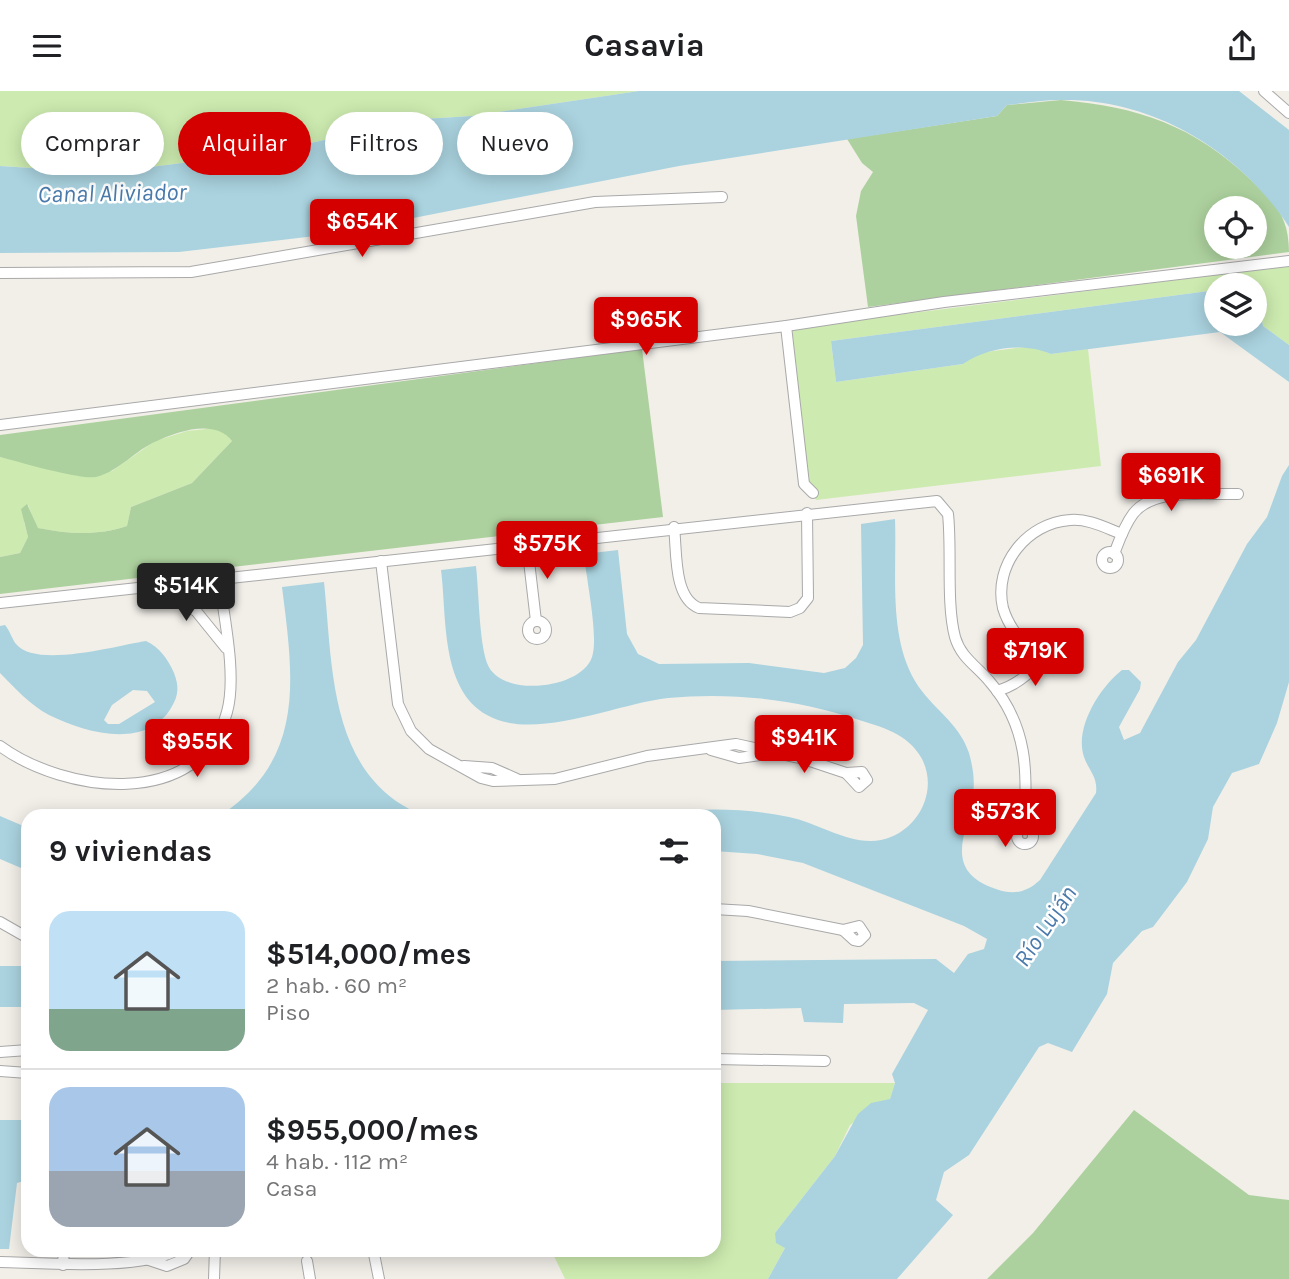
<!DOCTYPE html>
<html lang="es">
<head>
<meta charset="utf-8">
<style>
  body { margin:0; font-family:Karla,sans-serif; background:#f2f2f2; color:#202124; height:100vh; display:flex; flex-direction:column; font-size:26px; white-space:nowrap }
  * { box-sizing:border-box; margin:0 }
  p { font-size:23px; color:#757577 }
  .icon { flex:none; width:38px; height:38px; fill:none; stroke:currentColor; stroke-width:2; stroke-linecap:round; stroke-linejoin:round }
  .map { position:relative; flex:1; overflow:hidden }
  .side { position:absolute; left:21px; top:718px; width:700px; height:448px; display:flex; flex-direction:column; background:#fff; border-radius:21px; box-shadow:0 4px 18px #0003 }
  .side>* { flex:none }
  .top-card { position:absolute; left:21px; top:21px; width:700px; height:63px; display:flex; gap:14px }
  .tools { position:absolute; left:1204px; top:105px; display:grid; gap:14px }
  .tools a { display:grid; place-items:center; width:63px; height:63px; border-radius:50%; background:#fff; box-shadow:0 4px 18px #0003; font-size:35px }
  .price { position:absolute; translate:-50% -60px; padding:0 16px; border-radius:7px; background:#d40000; color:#fff; font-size:23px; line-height:46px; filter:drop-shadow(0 2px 4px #0008) }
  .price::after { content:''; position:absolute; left:50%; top:42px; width:21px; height:16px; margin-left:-10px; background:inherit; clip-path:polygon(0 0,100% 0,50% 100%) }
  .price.active { background:#222; color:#fff }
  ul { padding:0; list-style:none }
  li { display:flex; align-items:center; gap:21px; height:175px; padding:0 28px }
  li+li { border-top:2px solid #e0e0e0 }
  li span { display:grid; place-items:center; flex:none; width:196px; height:140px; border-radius:21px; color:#555 }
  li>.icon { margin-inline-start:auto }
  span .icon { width:84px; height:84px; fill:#fffc; stroke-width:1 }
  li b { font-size:30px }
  h2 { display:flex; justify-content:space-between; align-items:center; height:84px; padding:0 28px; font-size:30px }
  .tag { padding:0 24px; border-radius:32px; background:#fff; box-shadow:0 4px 18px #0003; font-size:24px; line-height:63px }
  .tag.active { background:#d40000; color:#fff }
  header { display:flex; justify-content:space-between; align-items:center; height:91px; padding:0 28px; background:#fff; font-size:32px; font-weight:700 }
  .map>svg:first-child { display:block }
</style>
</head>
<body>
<header><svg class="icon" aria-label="menu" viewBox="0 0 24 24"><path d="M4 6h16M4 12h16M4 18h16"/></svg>Casavia<svg class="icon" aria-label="share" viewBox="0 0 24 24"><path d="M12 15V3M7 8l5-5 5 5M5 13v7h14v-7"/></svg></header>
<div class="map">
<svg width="1289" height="1188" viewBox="0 0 1289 1188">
  <rect width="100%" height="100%" fill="#f2efe9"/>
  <g fill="#cdebb0">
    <polygon points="0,0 639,0 472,25 423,28 268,61 143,77 78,80 0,75"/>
    <polygon points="1289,175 1289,254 1263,235 1255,194 1216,194 1216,199 831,250 836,291 963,273 977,262 1032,255 1051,263 1088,258 1101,375 816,409 809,390 792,237"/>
    <path d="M215 337 226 342 232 350 192 392 131 416 127 435C97 445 69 443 37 437L28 414 24 431 28 446 20 462 0 466V366L65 381 112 380 155 350 187 340Z"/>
    <polygon points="714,992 895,992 890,1008 850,1034 835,1065 775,1142 785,1157 768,1188 565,1188 551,1159 714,1158"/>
  </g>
  <g fill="#add19e" fill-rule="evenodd">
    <path d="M1061 9C1139 16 1193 34 1251 89 1276 112 1289 127 1289 161L868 216 856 125 861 100 873 81 862 72 847 48 997 25 1007 14ZM1216 117H1255V156H1216Z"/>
    <path d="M642 258 663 426 0 503V466L20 462 28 446 21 418 27 413 38 437C69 443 97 445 127 435L131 416 192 392 232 350C215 328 179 340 157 350 135 359 120 380 96 386 80 389 19 371 0 366V344Z"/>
    <polygon points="1134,1019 1249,1104 1289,1109 1289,1188 987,1188 1033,1142"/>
  </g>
  <g fill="#aad3df" fill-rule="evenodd">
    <path d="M639 0H1239L1289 39V136C1240 60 1152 7 1061 9 1043 9 1025 12 1007 14L997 25 679 75 332 143 179 161 0 162V75L78 80 143 77 268 61 423 28 472 25Z"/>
    <path d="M1216 199V233H1255V200L1257 202 1263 235 1289 254V291L1220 241 1051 263C1024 251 987 256 963 273L836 291 831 250Z"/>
    <path d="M1289 374V591L1277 632 1259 673 1232 682 1213 716 1208 748 1187 791 1153 836 1142 840 1113 872 1107 903 1072 961 1048 952 1039 956 969 1064 944 1081 936 1109 953 1124 897 1188H768L785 1157 776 1152 775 1142 835 1065 858 1023 871 1012 890 1008 895 992 892 983 928 919 914 912 844 913 843 932 804 931 801 917 714 919V870L936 868 954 882 968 863 984 858 987 848 964 835 803 772 757 763 714 760V724H652C697 716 745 717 789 726 819 732 850 755 881 749 917 742 939 701 922 668 908 642 881 636 856 628 797 608 730 601 668 607 615 613 534 651 487 624 440 598 447 525 441 479L476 475C479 502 479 549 487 572 500 608 582 598 592 566 599 546 586 487 584 463L618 459 627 543 638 563 659 573 749 572 824 582 845 577 856 567 863 554 861 433 895 428C897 481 888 544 915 590 931 617 959 631 969 662 973 676 975 690 973 704 969 740 940 779 996 798 1013 804 1026 802 1040 789L1096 702C1098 686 1089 680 1084 666 1074 637 1100 596 1122 579H1129L1141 591 1140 598 1119 636 1124 649 1140 642 1178 571 1196 549 1247 453 1267 426 1282 385Z"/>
    <path d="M324 491C333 576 328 685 422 724H221C307 667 293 584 282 496Z"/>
    <path d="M5 534C10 540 12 548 16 553 36 578 119 554 146 550 159 556 168 568 174 582 179 595 179 604 171 617 146 659 85 642 49 624 30 614 15 597 0 582V535ZM133 599 147 600 155 611 119 633H108L104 629 112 614Z"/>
    <polygon points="0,725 28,737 28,780 0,768"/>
    <rect x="0" y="875" width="28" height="41"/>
    <polygon points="0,1029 28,1029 28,1089 17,1092 9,1158 0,1158"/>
  </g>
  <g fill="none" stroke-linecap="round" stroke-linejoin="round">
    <g stroke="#a9a9a9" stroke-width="12">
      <g id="minor">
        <polyline points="1264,0 1289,22"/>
        <polyline points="0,182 191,181 595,111 722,106"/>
        <polyline points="786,235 804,393 813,402"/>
        <polyline points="0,334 786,235 944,211 1289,170"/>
        <path d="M674 436C677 460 673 507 699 517L790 521 800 517 808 507 807 422"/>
        <polyline points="527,453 536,530"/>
        <circle cx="1110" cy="469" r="8"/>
        <path d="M1114 463C1119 450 1124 435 1133 423 1153 396 1208 404 1238 403"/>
        <polyline points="381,470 398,613 411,640 429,658 481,687 493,690 555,688 647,665 736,653 804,668 846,682"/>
        <polyline points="154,497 196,520 226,557"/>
        <path d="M0 512 937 410 948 423C952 460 946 512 955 546 961 567 977 575 990 591 1028 635 1028 682 1024 737"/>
        <circle cx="537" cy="539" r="9"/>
        <circle cx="1049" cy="554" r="8"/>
        <path d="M1039 571C1025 554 1009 538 1003 517 993 474 1027 432 1070 429 1087 427 1106 437 1122 443"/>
        <path d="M997 600C1017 594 1036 580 1043 560"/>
        <path d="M0 655C64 702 200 720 227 621 237 585 224 526 219 488"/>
        <polyline points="711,659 739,667 767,663"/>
        <polyline points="464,675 492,677 517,688"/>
        <polygon points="862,681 867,689 859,696 846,682"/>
        <circle cx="1025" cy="745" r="8"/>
        <polyline points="714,818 748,820 843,839"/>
        <polyline points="0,831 28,847"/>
        <polygon points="859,835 865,844 859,850 854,849 843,839"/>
        <polyline points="0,961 28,959"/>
        <polyline points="714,968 825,970"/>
        <polyline points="0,980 28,982"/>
        <polyline points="373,1158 379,1188"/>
        <polyline points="146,1168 167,1175 184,1168 191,1158"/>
        <polyline points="307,1170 310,1188"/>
        <path d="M0 1171C45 1172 142 1180 180 1158"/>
        <polyline points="63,1174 64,1158"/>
        <polyline points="214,1188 215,1158"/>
      </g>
    </g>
    <use href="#minor" stroke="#fff" stroke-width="10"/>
  </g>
  <g text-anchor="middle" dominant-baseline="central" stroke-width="5" stroke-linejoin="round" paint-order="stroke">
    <g font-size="24" font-style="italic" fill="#4a7aab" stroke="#fff">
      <text transform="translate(112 102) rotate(-1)">Canal Aliviador</text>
      <text transform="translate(1045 835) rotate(-56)">Río Luján</text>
    </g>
  </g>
</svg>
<div class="tools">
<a><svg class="icon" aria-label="locate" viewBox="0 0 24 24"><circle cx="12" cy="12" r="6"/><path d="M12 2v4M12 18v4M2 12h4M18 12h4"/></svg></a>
<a><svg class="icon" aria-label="layers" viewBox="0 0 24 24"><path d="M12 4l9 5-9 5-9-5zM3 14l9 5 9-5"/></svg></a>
</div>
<b class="price" style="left:362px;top:168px">$654K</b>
<b class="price" style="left:646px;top:266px">$965K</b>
<b class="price" style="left:1171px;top:422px">$691K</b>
<b class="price" style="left:547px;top:490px">$575K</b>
<b class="price active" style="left:186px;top:532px">$514K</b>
<b class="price" style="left:1035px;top:597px">$719K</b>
<b class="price" style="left:804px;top:684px">$941K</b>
<b class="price" style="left:197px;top:688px">$955K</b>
<b class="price" style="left:1005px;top:758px">$573K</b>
<div class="top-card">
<a class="tag">Comprar</a>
<a class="tag active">Alquilar</a>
<a class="tag">Filtros</a>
<a class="tag">Nuevo</a>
</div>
<section class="side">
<h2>9 viviendas<svg class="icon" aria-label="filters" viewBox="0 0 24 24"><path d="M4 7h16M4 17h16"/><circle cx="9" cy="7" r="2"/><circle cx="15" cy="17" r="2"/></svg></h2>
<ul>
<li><span style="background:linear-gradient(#bfe0f5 70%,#7fa58c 0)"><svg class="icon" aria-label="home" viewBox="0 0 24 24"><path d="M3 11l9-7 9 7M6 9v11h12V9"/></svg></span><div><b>$514,000/mes</b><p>2 hab. · 60 m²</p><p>Piso</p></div></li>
<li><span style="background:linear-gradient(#a9c7e8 60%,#9aa5b1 0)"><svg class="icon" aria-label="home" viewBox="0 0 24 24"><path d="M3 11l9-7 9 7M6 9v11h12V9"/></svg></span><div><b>$955,000/mes</b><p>4 hab. · 112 m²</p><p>Casa</p></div></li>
</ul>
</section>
</div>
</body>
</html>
